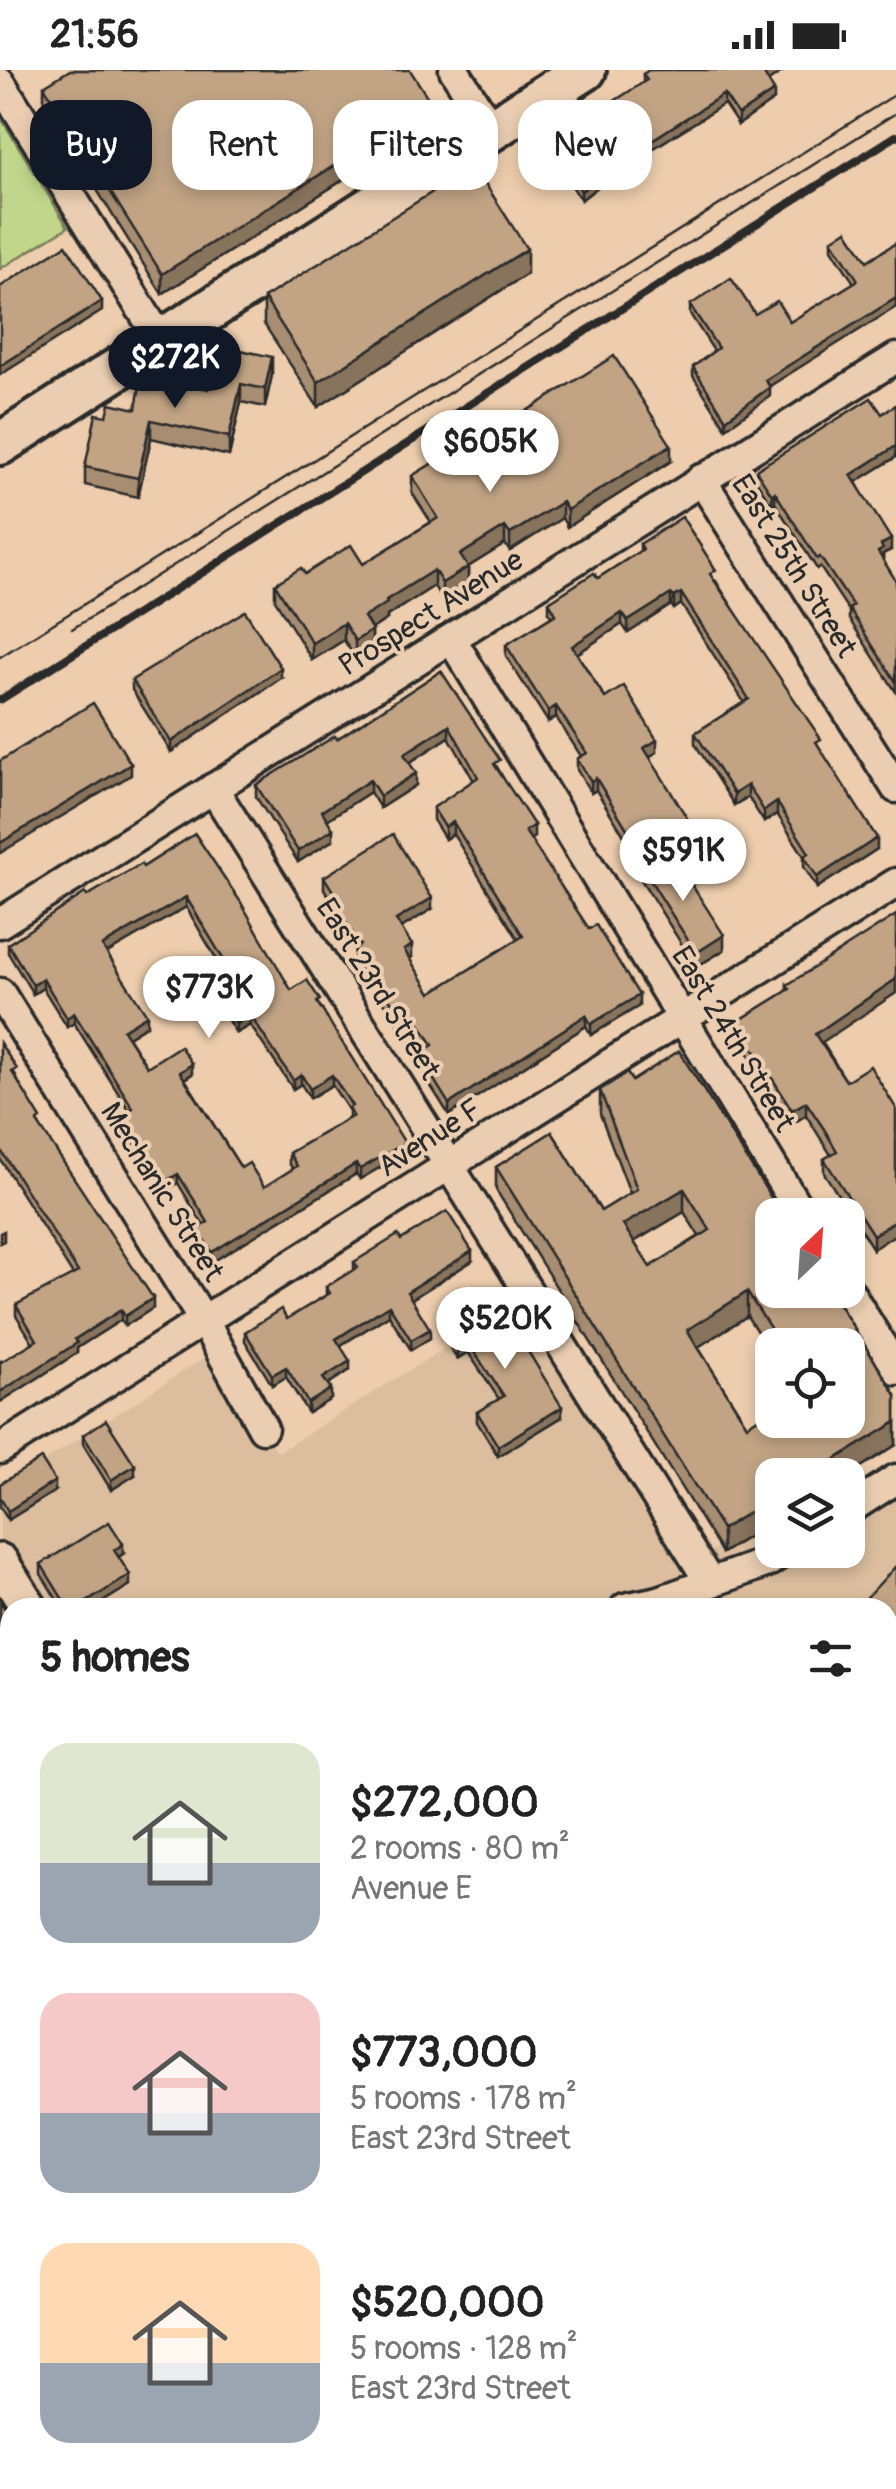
<!DOCTYPE html>
<html lang="en">
<head>
<meta charset="utf-8">
<style>
  body { margin:0; font-family:Pangolin,sans-serif; background:#f6f6f6; color:#222; height:100vh; display:flex; flex-direction:column; font-size:38px; white-space:nowrap }
  * { box-sizing:border-box; margin:0 }
  p { font-size:32px; color:#767676 }
  .icon { flex:none; width:55px; height:55px; fill:none; stroke:currentColor; stroke-width:2; stroke-linecap:round; stroke-linejoin:round }
  .map { position:relative; flex:1; overflow:hidden }
  .sheet { position:absolute; left:0px; top:1528px; width:898px; height:892px; display:flex; flex-direction:column; background:#fff; border-radius:30px 30px 0 0; box-shadow:0 5px 15px #0003 }
  .sheet>* { flex:none }
  .banner { position:absolute; left:30px; top:30px; width:838px; height:90px; display:flex; gap:20px }
  .needle { width:65px; rotate:25deg }
  .buttons { position:absolute; left:755px; top:1128px; display:grid; gap:20px }
  .buttons a { display:grid; place-items:center; width:110px; height:110px; border-radius:20px; background:#fff; box-shadow:0 5px 15px #0003; font-size:50px }
  .price { position:absolute; translate:-50% -85px; padding:0 22px; border-radius:35px; background:#fff; color:#222; font-size:32px; line-height:65px; filter:drop-shadow(0 2px 5px #0008) }
  .price::after { content:''; position:absolute; left:50%; top:60px; width:30px; height:22px; margin-left:-15px; background:inherit; clip-path:polygon(0 0,100% 0,50% 100%) }
  .price.on { background:#111827; color:#fff }
  ul { padding:0; list-style:none }
  li { display:flex; align-items:center; gap:30px; height:250px; padding:0 40px }
  li span { display:grid; place-items:center; flex:none; width:280px; height:200px; border-radius:30px; color:#555 }
  li>.icon { margin-inline-start:auto }
  span .icon { width:120px; height:120px; fill:#fffc; stroke-width:1 }
  li b { font-size:42px }
  h2 { display:flex; justify-content:space-between; align-items:center; height:120px; padding:0 40px; font-size:42px }
  .pill { padding:0 35px; border-radius:30px; background:#fff; box-shadow:0 5px 15px #0003; font-size:35px; line-height:90px }
  .pill.on { background:#111827; color:#fff }
  .status { display:flex; justify-content:space-between; align-items:center; height:70px; padding:0 50px; background:#fff; direction:ltr }
  .status svg { height:28px; fill:currentColor }
  .map>svg:first-child { display:block }
</style>
</head>
<body>
<div class="status"><b>21:56</b><svg viewBox="0 0 49 12"><path d="M0 12V9h3v3zM5 12V6h3v6zM10 12V3h3v9zM15 12V0h3v12zM26 1h20v11H26zM47 4h2v5h-2z"/></svg></div>
<div class="map">
<svg width="896" height="2419" viewBox="0 0 896 2419">
  <rect width="100%" height="100%" fill="#edcdad"/>
  <filter id="ink" filterUnits="userSpaceOnUse"><feTurbulence type="fractalNoise" baseFrequency=".01" numOctaves="2"/><feDisplacementMap in="SourceGraphic" scale="20" xChannelSelector="R" yChannelSelector="G"/><feConvolveMatrix kernelMatrix="1 2 1 2 8 2 1 2 1" color-interpolation-filters="sRGB"/></filter>
  <g filter="url(#ink)">
    <g fill="#dcbe9f">
      <polygon points="519,1232 685,1492 772,1453 772,1480 848,1480 848,1420 896,1399 896,2004 888,2003 888,1538 10,1538 10,1877 0,1876 0,1420 205,1287 278,1382"/>
      <polygon points="0,2030 10,2030 10,2410 888,2410 888,2157 896,2158 896,2419 0,2419"/>
    </g>
    <polygon fill="#c1d68b" stroke="#76805b" stroke-width="2.5" points="1,48 68,157 0,199 0,49"/>
    <g fill="none" stroke-linecap="round" stroke-linejoin="round">
      <g stroke="#2b2b2b" stroke-width="35">
        <g id="minor">
          <polyline points="454,0 492,60"/>
          <polyline points="0,12 162,272"/>
          <polyline points="701,409 896,718"/>
          <polyline points="452,570 802,1145"/>
          <polyline points="213,718 709,1511"/>
          <polyline points="0,853 896,288"/>
          <polyline points="0,923 205,1253 263,1358"/>
          <polyline points="848,1220 896,1300"/>
          <polyline points="0,1379 896,813"/>
          <polyline points="848,1440 896,1409"/>
          <polyline points="625,1538 659,1531 768,1492 786,1480"/>
        </g>
      </g>
      <g stroke="#2b2b2b" stroke-width="42">
        <g id="tertiary">
          <polyline points="0,1492 29,1538"/>
          <polyline points="711,2410 725,2419"/>
        </g>
      </g>
      <g stroke="#2b2b2b" stroke-width="48">
        <polyline id="secondary" points="0,374 585,0"/>
      </g>
      <g stroke="#2b2b2b" stroke-width="55">
        <g id="trunk">
          <polyline points="0,1928 10,1928"/>
          <polyline points="0,1987 10,1988"/>
          <polyline points="888,2052 896,2053"/>
          <polyline points="888,2127 896,2129"/>
        </g>
      </g>
      <use href="#minor" stroke="#ebceb2" stroke-width="28"/>
      <use href="#tertiary" stroke="#ebceb2" stroke-width="35"/>
      <use href="#secondary" stroke="#ebceb2" stroke-width="40"/>
      <use href="#trunk" stroke="#ebceb2" stroke-width="48"/>
      <g stroke="#2b2b2b" stroke-width="2.5">
        <polyline points="72,559 896,43"/>
        <polyline points="0,587 896,24"/>
      </g>
      <polyline stroke="#2b2b2b" stroke-width="8" points="0,630 896,66"/>
    </g>
    <g fill="#a78d72" stroke="#2b2b2b" stroke-width="2.5" fill-rule="evenodd">
      <polygon points="643,4 768,11 774,30 738,55 724,34 622,98 581,130 546,76 546,67 574,57 643,13"/>
      <polygon points="44,16 432,54 162,224 44,35"/>
      <polygon points="832,170 867,191 896,173 769,316 770,326 726,358 693,306 693,297 714,281 690,244 690,235 790,252 854,213 832,179"/>
      <polygon points="527,204 318,337 264,254 264,228"/>
      <polygon points="272,305 265,337 241,332 229,386 151,368 138,427 85,415 85,397 107,346 136,339 168,321 208,319"/>
      <polygon points="896,335 896,387 856,412 891,480 883,484 883,490 896,511 896,622 849,549 849,541 820,497 817,499 775,433 772,435 756,411 756,400 882,344"/>
      <polygon points="484,368 671,391 567,457 562,448 510,481 505,474 468,497 468,514 442,530 434,516 387,546 387,549 372,559 372,576 355,588 344,570 312,590 275,530 275,514 305,504 363,494 431,452 412,423 412,406 455,380 455,372"/>
      <polygon points="640,474 716,511 821,680 877,779 817,818 804,797 804,786 777,744 764,752 748,727 734,735 695,674 695,663 744,632 681,534 674,539 671,535 628,563 622,554 577,584 605,628 657,682 649,686 692,767 662,785 724,880 696,897 640,808 641,793 596,720 591,723 577,700 577,689 581,686 556,647 548,652 506,586 506,575 551,547 549,543 549,532 598,508 640,481"/>
      <polygon points="441,601 500,702 534,767 530,769 639,936 591,965 586,956 449,1045 418,996 418,984 428,978 409,949 399,955 371,912 369,914 354,890 355,878 333,844 333,832 324,819 324,807 432,839 401,858 412,887 409,889 431,923 518,869 453,764 445,769 433,750 433,738 474,711 449,667 409,693 416,715 380,738 370,722 327,750 333,770 298,792 256,727 256,715 337,669"/>
      <polygon points="281,608 171,682 132,620 132,610"/>
      <path d="M195 764 291 920 320 936 405 1083 360 1109 356 1104 212 1192 197 1168V1159L203 1155 178 1113 164 1122 123 1054V1044L129 1040 74 953 67 957 43 918 33 924 8 883V874L87 826 143 797ZM186 837 223 900 208 909V919L236 963 250 955 293 1019 301 1014 310 1028 332 1015 349 1041V1048L289 1083V1093L293 1099 264 1117 241 1098 185 1009 192 1004 147 997 128 967 147 955 107 883Z"/>
      <polygon points="787,915 846,1011 896,1038 873,1179 824,1103 824,1089 831,1085 806,1045 792,1054 737,965 737,952 787,921"/>
      <polygon points="0,973 41,1059 153,1238 125,1256 121,1250 77,1278 77,1283 0,1332 0,1290 1,1292 33,1273 16,1245 16,1235 73,1205 0,1089"/>
      <path d="M679 981 782 1145H772V1220H830L896 1325V1375L848 1405H772V1452L722 1483 496 1120V1097L552 1062 601 1141 630 1123 600 1044V1020L627 1003 632 1011ZM684 1142 699 1166 650 1197 634 1172ZM747 1246 772 1285V1275H848V1350H772V1339L747 1355 698 1277Z"/>
      <polygon points="401,1170 472,1191 411,1229 430,1268 411,1280 389,1245 340,1276 350,1300 328,1314 331,1329 308,1343 286,1307 272,1315 245,1271 245,1262 287,1249 326,1225 326,1217 354,1200 354,1192"/>
      <polygon points="495,1227 562,1347 498,1386 477,1352 477,1342 499,1329 468,1282 457,1289 444,1268 444,1259"/>
      <polygon points="83,1365 135,1405 111,1420 83,1374"/>
      <polygon points="0,1414 55,1421 8,1450 0,1437"/>
      <polygon points="123,1484 119,1487 130,1515 93,1538 62,1538 41,1504 41,1494"/>
    </g>
    <g fill="#88735d" stroke="#2b2b2b" stroke-width="2.5">
      <polygon points="770,0 785,0 764,14 764,4"/>
      <polygon points="774,21 774,30 738,55 738,45"/>
      <polygon points="724,24 724,34 622,98 581,130 581,121 622,89"/>
      <polygon points="432,34 432,54 162,224 162,204"/>
      <polygon points="527,179 527,204 318,337 318,312"/>
      <polygon points="896,228 896,237 765,319 765,310"/>
      <polygon points="102,231 102,241 0,305 0,296"/>
      <polygon points="272,287 272,305 265,337 265,319"/>
      <polygon points="241,314 241,332 229,386 229,367"/>
      <polygon points="770,317 770,326 726,358 726,349"/>
      <polygon points="151,350 151,368 138,427 138,408"/>
      <polygon points="671,375 671,391 567,457 567,440"/>
      <polygon points="896,376 896,387 851,415 851,405"/>
      <polygon points="775,422 775,433 772,435 772,425"/>
      <polygon points="562,432 562,448 510,481 510,464"/>
      <polygon points="505,457 505,474 460,502 460,485"/>
      <polygon points="891,469 891,480 883,484 883,490 878,482 881,475"/>
      <polygon points="468,497 468,514 442,530 442,513"/>
      <polygon points="434,500 434,516 387,546 387,549 364,564 364,547 386,530"/>
      <polygon points="681,523 681,534 674,539 674,527"/>
      <polygon points="671,524 671,535 628,563 628,551"/>
      <polygon points="622,543 622,554 572,587 572,576"/>
      <polygon points="344,553 344,570 312,590 312,573"/>
      <polygon points="372,560 372,576 355,588 355,571"/>
      <polygon points="281,598 281,608 171,682 171,672"/>
      <polygon points="556,636 556,647 548,652 548,641"/>
      <polygon points="449,655 449,667 404,696 404,684"/>
      <polygon points="657,670 657,682 644,690 644,678"/>
      <polygon points="131,694 131,705 0,783 0,773"/>
      <polygon points="416,703 416,715 380,738 380,726"/>
      <polygon points="596,708 596,720 591,723 591,711"/>
      <polygon points="370,710 370,722 322,753 322,741"/>
      <polygon points="748,715 748,727 734,735 734,724"/>
      <polygon points="777,732 777,744 764,752 764,741"/>
      <polygon points="453,752 453,764 445,769 445,757"/>
      <polygon points="534,755 534,767 525,773 525,761"/>
      <polygon points="692,756 692,767 643,796 643,785"/>
      <polygon points="333,759 333,770 298,792 298,781"/>
      <polygon points="877,768 877,779 817,818 817,807"/>
      <polygon points="186,827 186,837 102,886 102,876"/>
      <polygon points="432,828 432,839 396,861 396,850"/>
      <polygon points="724,865 724,880 696,897 696,883"/>
      <polygon points="412,875 412,887 404,892 404,880"/>
      <polygon points="43,909 43,918 33,924 33,915"/>
      <polygon points="896,909 896,923 815,977 815,964"/>
      <polygon points="639,925 639,936 591,965 591,954"/>
      <polygon points="409,937 409,949 399,955 399,943"/>
      <polygon points="74,943 74,953 67,957 67,948"/>
      <polygon points="147,945 147,955 123,970 123,960"/>
      <polygon points="250,945 250,955 236,963 236,954"/>
      <polygon points="586,945 586,956 449,1045 449,1034"/>
      <polygon points="192,994 192,1004 180,1011 180,1002"/>
      <polygon points="301,1004 301,1014 293,1019 293,1010"/>
      <polygon points="332,1005 332,1015 310,1028 310,1019"/>
      <polygon points="806,1032 806,1045 792,1054 792,1040"/>
      <polygon points="405,1073 405,1083 360,1109 360,1099"/>
      <polygon points="356,1094 356,1104 212,1192 212,1182"/>
      <polygon points="178,1104 178,1113 164,1122 164,1112"/>
      <polygon points="684,1119 684,1142 623,1178 623,1155"/>
      <polygon points="896,1150 896,1164 873,1179 873,1165"/>
      <polygon points="4,1161 4,1171 0,1173 0,1163"/>
      <polygon points="472,1181 472,1191 407,1232 407,1222"/>
      <polygon points="747,1222 747,1246 687,1284 687,1260"/>
      <polygon points="153,1228 153,1238 125,1256 125,1246"/>
      <polygon points="389,1235 389,1245 336,1278 336,1269"/>
      <polygon points="121,1240 121,1250 77,1278 77,1283 0,1332 0,1322 75,1269"/>
      <polygon points="430,1259 430,1268 411,1280 411,1270"/>
      <polygon points="468,1273 468,1282 457,1289 457,1279"/>
      <polygon points="350,1291 350,1300 323,1317 323,1308"/>
      <polygon points="286,1297 286,1307 272,1315 272,1305"/>
      <polygon points="331,1319 331,1329 308,1343 308,1333"/>
      <polygon points="562,1337 562,1347 498,1386 498,1376"/>
      <polygon points="896,1352 896,1375 848,1405 810,1405"/>
      <polygon points="135,1395 135,1405 111,1420 111,1410"/>
      <polygon points="55,1411 55,1421 8,1450 8,1441"/>
      <polygon points="772,1428 772,1452 722,1483 722,1459"/>
      <polygon points="123,1474 123,1484 114,1489 114,1480"/>
      <polygon points="130,1505 130,1515 93,1538 77,1538"/>
      <polygon points="7,1542 7,1559 0,1604 0,1588"/>
      <polygon points="10,1631 10,1648 0,1654 0,1638"/>
      <polygon points="896,1642 896,1665 888,1674 888,1651"/>
      <polygon points="10,1750 10,1764 2,1769 2,1755"/>
    </g>
    <g fill="#c2a485" stroke="#2b2b2b" stroke-width="2.5" fill-rule="evenodd">
      <polygon points="70,0 410,0 432,34 162,204 44,16"/>
      <polygon points="649,0 770,0 764,4 774,21 738,45 724,24 622,89 581,121 546,67 571,51 574,57 647,10 643,4"/>
      <polygon points="474,96 527,179 318,312 264,228"/>
      <polygon points="847,160 867,191 896,173 896,228 765,310 770,317 726,349 693,297 718,278 690,235 731,208 755,244 777,231 790,252 858,210 832,170"/>
      <polygon points="66,175 102,231 0,296 0,217"/>
      <polygon points="218,275 272,287 265,319 241,314 229,367 151,350 138,408 85,397 96,344 107,346 110,333 136,339 140,315 168,321 170,310 208,319"/>
      <polygon points="614,286 671,375 567,440 562,432 510,464 505,457 460,485 468,497 442,513 434,500 386,530 387,533 364,547 372,560 355,571 344,553 312,573 275,514 301,498 305,504 351,475 363,494 438,448 412,406 459,377 455,372 477,358 484,368"/>
      <polygon points="871,328 882,344 896,335 896,376 851,405 891,469 881,475 883,479 878,482 896,511 896,612 849,539 853,536 820,487 817,489 775,422 772,425 756,400"/>
      <polygon points="682,447 716,500 710,504 821,669 816,672 877,768 817,807 804,786 809,783 777,732 764,741 748,715 734,724 695,663 749,629 681,523 674,527 671,524 628,551 622,543 572,576 605,628 624,616 657,670 644,678 692,756 643,785 596,708 591,711 577,689 587,683 556,636 548,641 506,575 556,544 549,532 594,503 598,508 643,479 640,474"/>
      <polygon points="245,541 281,598 171,672 132,610"/>
      <polygon points="441,601 500,690 494,694 534,755 525,761 589,859 596,855 639,925 591,954 586,945 449,1034 418,984 433,975 430,970 409,937 399,943 371,901 369,902 354,879 360,875 333,832 338,829 324,807 393,764 432,828 396,850 412,875 404,880 431,923 523,866 453,752 445,757 433,738 478,707 449,655 404,684 416,703 380,726 370,710 322,741 333,759 298,781 256,715 335,666 337,669"/>
      <polygon points="93,633 131,694 0,773 0,691"/>
      <path d="M195 764 240 831 291 920 307 910 320 930 317 932 405 1073 360 1099 356 1094 212 1182 197 1159 208 1152 178 1104 164 1112 123 1044 133 1038 74 943 67 948 43 909 33 915 8 874 85 823 87 826 141 794 143 797ZM186 827 228 897 208 909 236 954 250 945 293 1010 301 1004 310 1019 332 1005 352 1036 349 1038 353 1046 289 1083 297 1096 264 1117 249 1093 241 1098 180 1002 192 994 180 976 147 997 123 960 147 945 102 876Z"/>
      <polygon points="660,782 682,816 690,812 724,865 696,883 640,794"/>
      <polygon points="896,845 896,909 815,964 846,1011 870,996 896,1038 896,1150 873,1165 824,1089 837,1081 824,1059 806,1032 792,1040 737,952 790,919 787,915"/>
      <polygon points="0,973 17,999 12,1002 41,1049 37,1052 153,1228 125,1246 121,1240 75,1269 77,1273 0,1322 0,1290 1,1292 37,1270 16,1235 78,1202 0,1079"/>
      <path d="M679 981 782 1145H772V1220H830L896 1325V1352L810 1405H772V1428L722 1459 496 1097 552 1062 601 1141 637 1119 600 1020 627 1003 632 1011ZM684 1119 710 1160 650 1197 623 1155ZM747 1222 781 1275H848V1350H772V1339L747 1355 687 1260Z"/>
      <polygon points="447,1141 472,1181 407,1222 430,1259 411,1270 389,1235 336,1269 350,1291 323,1308 331,1319 308,1333 286,1297 272,1305 245,1262 281,1239 287,1249 330,1223 326,1217 358,1197 354,1192 398,1165 401,1170"/>
      <polygon points="495,1227 562,1337 498,1376 477,1342 504,1326 468,1273 457,1279 444,1259"/>
      <polygon points="106,1350 135,1395 111,1410 83,1365"/>
      <polygon points="41,1389 55,1411 8,1441 0,1427 0,1414"/>
      <polygon points="109,1452 123,1474 114,1480 130,1505 77,1538 68,1538 41,1494"/>
      <polygon points="896,1496 896,1642 888,1651 888,1538 857,1538"/>
      <polygon points="694,1530 702,1538 655,1538"/>
      <polygon points="0,1531 7,1542 0,1588"/>
      <polygon points="10,1600 10,1631 0,1638 0,1606"/>
      <polygon points="0,1667 10,1682 10,1750 2,1755 0,1752"/>
    </g>
  </g>
  <g text-anchor="middle" dominant-baseline="central" stroke-width="8" stroke-linejoin="round" paint-order="stroke">
    <g font-size="30" fill="#2b2b2b" stroke="#ebceb2">
      <text transform="translate(794 496) rotate(58)">East 25th Street</text>
      <text transform="translate(431 543) rotate(-32)">Prospect Avenue</text>
      <text transform="translate(378 919) rotate(58)">East 23rd Street</text>
      <text transform="translate(733 969) rotate(59)">East 24th Street</text>
      <text transform="translate(430 1068) rotate(-33)">Avenue F</text>
      <text transform="translate(162 1122) rotate(58)">Mechanic Street</text>
    </g>
  </g>
</svg>
<div class="buttons">
<a><svg class="needle" viewBox="-14 -14 28 28"><path d="M0-13l5 13h-10z" fill="#e53935"/><path d="M0 13l5-13h-10z" fill="#767676"/></svg></a>
<a><svg class="icon" aria-label="locate" viewBox="0 0 24 24"><circle cx="12" cy="12" r="6"/><path d="M12 2v4M12 18v4M2 12h4M18 12h4"/></svg></a>
<a><svg class="icon" aria-label="layers" viewBox="0 0 24 24"><path d="M12 4l9 5-9 5-9-5zM3 14l9 5 9-5"/></svg></a>
</div>
<b class="price on" style="left:175px;top:341px">$272K</b>
<b class="price" style="left:490px;top:425px">$605K</b>
<b class="price" style="left:683px;top:834px">$591K</b>
<b class="price" style="left:209px;top:971px">$773K</b>
<b class="price" style="left:505px;top:1302px">$520K</b>
<div class="banner">
<a class="pill on">Buy</a>
<a class="pill">Rent</a>
<a class="pill">Filters</a>
<a class="pill">New</a>
</div>
<section class="sheet">
<h2>5 homes<svg class="icon" aria-label="filters" viewBox="0 0 24 24"><path d="M4 7h16M4 17h16"/><circle cx="9" cy="7" r="2"/><circle cx="15" cy="17" r="2"/></svg></h2>
<ul>
<li><span style="background:linear-gradient(#dfe7d0 60%,#9aa5b1 0)"><svg class="icon" aria-label="home" viewBox="0 0 24 24"><path d="M3 11l9-7 9 7M6 9v11h12V9"/></svg></span><div><b>$272,000</b><p>2 rooms · 80 m²</p><p>Avenue E</p></div></li>
<li><span style="background:linear-gradient(#f6c9c9 60%,#9aa5b1 0)"><svg class="icon" aria-label="home" viewBox="0 0 24 24"><path d="M3 11l9-7 9 7M6 9v11h12V9"/></svg></span><div><b>$773,000</b><p>5 rooms · 178 m²</p><p>East 23rd Street</p></div></li>
<li><span style="background:linear-gradient(#ffd9b3 60%,#9aa5b1 0)"><svg class="icon" aria-label="home" viewBox="0 0 24 24"><path d="M3 11l9-7 9 7M6 9v11h12V9"/></svg></span><div><b>$520,000</b><p>5 rooms · 128 m²</p><p>East 23rd Street</p></div></li>
</ul>
</section>
</div>
</body>
</html>
